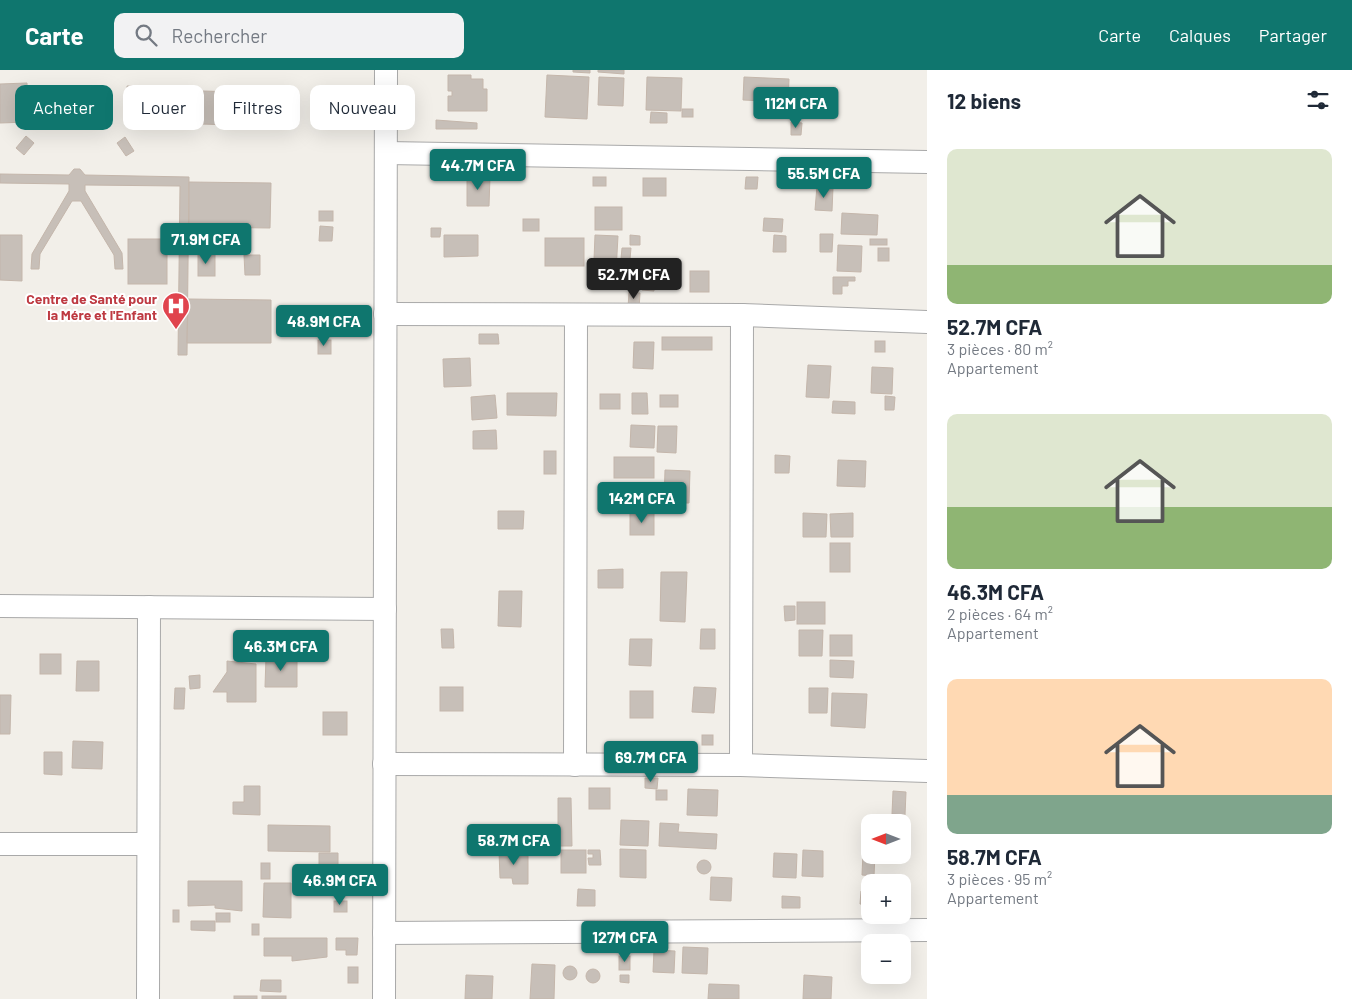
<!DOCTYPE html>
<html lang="fr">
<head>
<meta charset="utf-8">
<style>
  body { margin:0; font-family:Barlow,sans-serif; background:#f2f2f3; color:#1f2937; height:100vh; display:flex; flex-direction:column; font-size:19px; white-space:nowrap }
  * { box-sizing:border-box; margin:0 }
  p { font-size:16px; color:#747a83 }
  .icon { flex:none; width:28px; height:28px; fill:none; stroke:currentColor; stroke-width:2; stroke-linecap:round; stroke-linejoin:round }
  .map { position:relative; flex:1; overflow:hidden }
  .panel { display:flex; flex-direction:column; background:#fff; width:425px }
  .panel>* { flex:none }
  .banner { position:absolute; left:15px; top:15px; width:475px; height:45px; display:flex; gap:10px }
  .needle { width:32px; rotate:270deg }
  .buttons { position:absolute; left:861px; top:744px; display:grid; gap:10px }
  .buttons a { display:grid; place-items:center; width:50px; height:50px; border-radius:10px; background:#fff; box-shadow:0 5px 20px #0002; font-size:25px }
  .price { position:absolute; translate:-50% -42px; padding:0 11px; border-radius:5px; background:#0f766e; color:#fff; font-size:16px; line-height:32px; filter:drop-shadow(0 1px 2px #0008) }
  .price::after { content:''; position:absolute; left:50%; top:30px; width:15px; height:11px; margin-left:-8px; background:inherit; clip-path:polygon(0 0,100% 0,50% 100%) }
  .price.active { background:#222; color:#fff }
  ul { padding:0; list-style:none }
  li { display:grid; align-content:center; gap:10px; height:265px; padding:0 20px }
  li span { display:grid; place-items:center; height:155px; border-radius:10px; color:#555 }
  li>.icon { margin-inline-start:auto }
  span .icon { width:90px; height:90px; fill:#fffc; stroke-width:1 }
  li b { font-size:21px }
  h2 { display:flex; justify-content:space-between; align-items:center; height:60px; padding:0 20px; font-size:21px }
  .pill { padding:0 18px; border-radius:10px; background:#fff; box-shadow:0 5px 20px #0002; font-size:18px; line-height:45px }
  .pill.active { background:#0f766e; color:#fff }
  header { display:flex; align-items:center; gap:30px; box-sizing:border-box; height:70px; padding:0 25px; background:#0f766e; color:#fff }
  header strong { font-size:24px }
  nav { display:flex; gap:28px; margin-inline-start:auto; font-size:18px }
  .search { width:350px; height:45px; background:#f2f2f3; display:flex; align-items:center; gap:12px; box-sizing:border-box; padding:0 18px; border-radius:10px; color:#747a83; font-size:19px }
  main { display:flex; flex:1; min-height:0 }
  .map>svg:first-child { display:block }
</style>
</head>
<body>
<header>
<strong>Carte</strong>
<div class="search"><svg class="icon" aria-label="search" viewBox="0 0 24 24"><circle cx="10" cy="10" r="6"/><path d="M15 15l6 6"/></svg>Rechercher</div>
<nav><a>Carte</a><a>Calques</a><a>Partager</a></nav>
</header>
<main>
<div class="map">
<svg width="927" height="929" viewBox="0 0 927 929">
  <rect width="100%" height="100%" fill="#f2efe9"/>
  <path fill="#cdebb0" d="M52 19H65L67 27 77 33 88 32 93 26 94 19H108C105 32 98 40 86 46L85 39H69V45L57 35Z"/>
  <g fill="#c7bfb8" stroke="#c4b6ab">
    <polygon points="573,0 590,0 590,3 573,2"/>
    <polygon points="598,0 624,0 624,4 598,2"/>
    <polygon points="448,5 471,5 471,9 483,9 483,19 487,19 487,41 448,41 448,26 452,26 452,21 448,21"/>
    <polygon points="547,5 589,7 587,49 545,47"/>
    <polygon points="599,7 624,8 623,36 598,35"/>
    <polygon points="647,7 682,8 681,41 646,40"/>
    <polygon points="744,7 789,9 788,32 743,30"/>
    <polygon points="27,13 28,52 0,53 0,14"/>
    <polygon points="127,16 160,16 159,53 127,53"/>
    <polygon points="203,21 235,22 233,55 201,54"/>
    <rect x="682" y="39" width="11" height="8"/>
    <polygon points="651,42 667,43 667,53 650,53"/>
    <polygon points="436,50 477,53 477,59 436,59"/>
    <polygon points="791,52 802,53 801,65 791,65"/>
    <polygon points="26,66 34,73 24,85 16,78"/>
    <polygon points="125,67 134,81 126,86 117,73"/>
    <polygon points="74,99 80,99 85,105 189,107 187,285 178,285 180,116 85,115 85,121 122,183 123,199 115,199 114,185 81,131 72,131 40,184 39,199 31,199 32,184 69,121 69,114 0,113 0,104 69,105"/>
    <polygon points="467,106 490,106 489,136 467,136"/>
    <rect x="593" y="107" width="13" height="9"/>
    <polygon points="746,107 758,107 757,119 745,119"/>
    <rect x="643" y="108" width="23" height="18"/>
    <polygon points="189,112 271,113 270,158 189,157"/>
    <polygon points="817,116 833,117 832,141 815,140"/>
    <rect x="595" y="137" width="27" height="23"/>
    <rect x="319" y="141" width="14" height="10"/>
    <polygon points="842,143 878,145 877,165 841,164"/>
    <polygon points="764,148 783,149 782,162 763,161"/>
    <rect x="523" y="149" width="16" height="12"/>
    <polygon points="320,156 333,157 332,171 319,171"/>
    <polygon points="431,158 441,158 440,167 431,167"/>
    <polygon points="820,164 833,164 832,182 820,182"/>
    <polygon points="0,165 22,165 22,211 0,210"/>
    <polygon points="444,165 478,165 478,186 444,187"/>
    <polygon points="595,165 618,166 616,202 605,201 605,190 594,190"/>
    <polygon points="630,165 640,166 640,175 630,175"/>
    <polygon points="774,165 786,166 786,182 773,182"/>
    <rect x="545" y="168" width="39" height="28"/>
    <rect x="128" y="169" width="39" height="45"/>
    <rect x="870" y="169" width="17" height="6"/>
    <polygon points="838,175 862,176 861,202 837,201"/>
    <polygon points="622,178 631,178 630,189 621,189"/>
    <rect x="878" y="178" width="11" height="13"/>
    <rect x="198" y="183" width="17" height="23"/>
    <polygon points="244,185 260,185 260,205 245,205"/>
    <rect x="690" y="201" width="19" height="21"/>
    <polygon points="642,205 654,205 654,221 642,220"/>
    <polygon points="833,207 855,207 855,211 848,211 848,216 842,216 842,224 833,224"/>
    <polygon points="629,222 640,223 639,239 628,238"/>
    <polygon points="188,229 271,230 271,273 187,273"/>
    <polygon points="318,255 331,255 331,265 318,264"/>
    <polygon points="479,264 498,264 499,274 479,274"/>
    <rect x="662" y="267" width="50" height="13"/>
    <rect x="318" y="270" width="13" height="14"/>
    <rect x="875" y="271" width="10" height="11"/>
    <polygon points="634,272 654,272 653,299 633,298"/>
    <polygon points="470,288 471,316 444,317 443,289"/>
    <polygon points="808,295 831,296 829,328 806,327"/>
    <polygon points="872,297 893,298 892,324 871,323"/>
    <polygon points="507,323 557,323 556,346 507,345"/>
    <polygon points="632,323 647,323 648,344 632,344"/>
    <rect x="600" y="324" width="20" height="15"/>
    <polygon points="495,325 497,348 472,350 471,327"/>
    <rect x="660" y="325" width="18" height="12"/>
    <polygon points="885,326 895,327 894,340 885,340"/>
    <polygon points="833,331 855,332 855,344 832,343"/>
    <polygon points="631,355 655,356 654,378 630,377"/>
    <polygon points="658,356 677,356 676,383 657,382"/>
    <polygon points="496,360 497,379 473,379 473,361"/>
    <rect x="544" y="381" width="12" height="23"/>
    <polygon points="775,385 790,386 789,403 775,403"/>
    <rect x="614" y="387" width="40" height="21"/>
    <polygon points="838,390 866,391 865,417 837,416"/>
    <polygon points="665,400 690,401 689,433 664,433"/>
    <polygon points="498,441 524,441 523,459 498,459"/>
    <rect x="630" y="442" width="24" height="23"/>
    <polygon points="803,443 827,444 826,467 803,467"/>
    <polygon points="853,443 853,467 831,467 830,444"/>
    <rect x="830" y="473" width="20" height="29"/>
    <polygon points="623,499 623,518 598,518 598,500"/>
    <polygon points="661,502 687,502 685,552 660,551"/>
    <polygon points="499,521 522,521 521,557 498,556"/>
    <rect x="797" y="532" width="28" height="22"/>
    <polygon points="784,536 795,536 795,550 785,551"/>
    <polygon points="441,559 453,559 454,578 442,578"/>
    <polygon points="701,559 715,559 715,579 700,579"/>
    <polygon points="799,560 823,560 822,586 799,586"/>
    <rect x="830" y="565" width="22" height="21"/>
    <polygon points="630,569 652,569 651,596 629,595"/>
    <rect x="40" y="584" width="21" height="20"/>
    <polygon points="266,587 297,588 297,617 265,617"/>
    <polygon points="830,590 854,591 853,608 830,607"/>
    <polygon points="77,591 99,591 99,621 76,621"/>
    <polygon points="227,591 256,594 256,632 227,632 227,622 213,622 227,602"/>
    <polygon points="200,605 200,618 190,619 189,606"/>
    <rect x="440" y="617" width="23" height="24"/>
    <polygon points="694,617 716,618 714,643 692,642"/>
    <polygon points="175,618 185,618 184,639 174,639"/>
    <polygon points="809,618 828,618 827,643 809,643"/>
    <rect x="630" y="621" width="23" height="27"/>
    <polygon points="832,623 867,624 865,658 831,656"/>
    <polygon points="0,625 11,625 10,664 0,664"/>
    <rect x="323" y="642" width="24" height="23"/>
    <rect x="702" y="665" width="11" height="10"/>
    <polygon points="73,671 103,672 102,699 72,698"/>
    <polygon points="44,682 62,682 62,705 44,704"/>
    <polygon points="645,708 658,708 657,719 645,718"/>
    <polygon points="244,716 260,716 260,745 233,744 233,732 244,732"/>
    <rect x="589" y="718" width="21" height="21"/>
    <polygon points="688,719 718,720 717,746 687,745"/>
    <rect x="656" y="720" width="11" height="10"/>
    <polygon points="893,721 906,722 905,745 892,744"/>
    <polygon points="558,728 571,728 572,776 558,776"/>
    <polygon points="621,750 649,751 648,776 620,775"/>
    <polygon points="660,753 679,754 678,762 717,764 716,779 659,776"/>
    <polygon points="268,755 330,756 330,782 268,781"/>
    <polygon points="620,779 646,780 646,808 620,807"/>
    <rect x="561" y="780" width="25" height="23"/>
    <polygon points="588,780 600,780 601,795 589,795 588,788 593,788 593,784 588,784"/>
    <polygon points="803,780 823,781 823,807 802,806"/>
    <polygon points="499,781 528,781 528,814 513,814 512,808 500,808"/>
    <polygon points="319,783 338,783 338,798 347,798 347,809 324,809 324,798 319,798"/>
    <polygon points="774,783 797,784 796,808 773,807"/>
    <polygon points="863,783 875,785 874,806 862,805"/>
    <circle cx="704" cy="797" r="7"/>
    <rect x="261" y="793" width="9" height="16"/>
    <polygon points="711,807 732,808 731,831 710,830"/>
    <polygon points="188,811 242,811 242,841 215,838 215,835 188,836"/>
    <polygon points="264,813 291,813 291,848 263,847"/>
    <polygon points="578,819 595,820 595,836 577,836"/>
    <polygon points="861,821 870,822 870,835 860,834"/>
    <polygon points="782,826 800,827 800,838 782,838"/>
    <rect x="334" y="831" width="13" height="11"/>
    <rect x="173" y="840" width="6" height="12"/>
    <rect x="216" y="843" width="14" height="9"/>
    <polygon points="191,851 215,851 215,861 191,860"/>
    <rect x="252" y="854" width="7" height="11"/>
    <polygon points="264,868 327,868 327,887 292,891 292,886 264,886"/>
    <polygon points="336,868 358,868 357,885 346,885 346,880 336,880"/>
    <polygon points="683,877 708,878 707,904 682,903"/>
    <polygon points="654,880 675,881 674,903 653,902"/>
    <rect x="619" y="886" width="11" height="14"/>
    <polygon points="532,894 555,895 554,929 530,929"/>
    <circle cx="570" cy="903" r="7"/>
    <rect x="348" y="897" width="10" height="16"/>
    <circle cx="593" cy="906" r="7"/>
    <polygon points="466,905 493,906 492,929 465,929"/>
    <polygon points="620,905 629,905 629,913 620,912"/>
    <polygon points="804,905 832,907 831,929 803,929"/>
    <polygon points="261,910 281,910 281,922 260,921"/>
    <polygon points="709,914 739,915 739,929 708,929"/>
    <rect x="234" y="926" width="23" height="3"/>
    <rect x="262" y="926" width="24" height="3"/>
  </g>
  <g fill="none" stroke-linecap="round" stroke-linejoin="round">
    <g stroke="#a9a9a9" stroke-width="24">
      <g id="minor">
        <polyline points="386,83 927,92"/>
        <polyline points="385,244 742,245 927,252"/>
        <polyline points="0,536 385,539"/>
        <polyline points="384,694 741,695 927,701"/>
        <polyline points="575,695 576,245"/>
        <polyline points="741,695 742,245"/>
        <polyline points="0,774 148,774"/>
        <polyline points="384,863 927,860"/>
        <polyline points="148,929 149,537"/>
        <polyline points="384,929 386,0"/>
      </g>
    </g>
    <use href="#minor" stroke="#fff" stroke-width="22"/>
  </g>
  <defs>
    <g id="hospital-pin" transform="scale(1.4375)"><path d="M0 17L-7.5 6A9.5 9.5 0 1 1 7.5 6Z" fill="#e0444e" stroke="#fff"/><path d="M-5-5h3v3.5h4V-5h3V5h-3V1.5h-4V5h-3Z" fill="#fff"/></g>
  </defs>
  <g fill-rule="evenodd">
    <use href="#hospital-pin" x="176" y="236"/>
  </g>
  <g text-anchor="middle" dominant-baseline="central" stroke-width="4" stroke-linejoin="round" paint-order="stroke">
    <g font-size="14" font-weight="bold" fill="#be3a42" stroke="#fff" text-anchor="end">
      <text x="157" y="228">Centre de Santé pour<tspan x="157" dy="16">la Mére et l'Enfant</tspan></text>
    </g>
  </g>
</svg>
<div class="buttons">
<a><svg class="needle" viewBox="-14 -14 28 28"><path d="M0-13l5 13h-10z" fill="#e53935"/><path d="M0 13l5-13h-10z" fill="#747a83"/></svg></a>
<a>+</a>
<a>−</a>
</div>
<b class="price" style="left:796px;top:59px">112M CFA</b>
<b class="price" style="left:478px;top:121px">44.7M CFA</b>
<b class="price" style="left:824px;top:129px">55.5M CFA</b>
<b class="price" style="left:206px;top:195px">71.9M CFA</b>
<b class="price active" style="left:634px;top:230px">52.7M CFA</b>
<b class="price" style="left:324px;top:277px">48.9M CFA</b>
<b class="price" style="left:642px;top:454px">142M CFA</b>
<b class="price" style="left:281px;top:602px">46.3M CFA</b>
<b class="price" style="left:651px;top:713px">69.7M CFA</b>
<b class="price" style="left:514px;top:796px">58.7M CFA</b>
<b class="price" style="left:340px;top:836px">46.9M CFA</b>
<b class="price" style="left:625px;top:893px">127M CFA</b>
<div class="banner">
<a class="pill active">Acheter</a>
<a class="pill">Louer</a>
<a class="pill">Filtres</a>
<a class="pill">Nouveau</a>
</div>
</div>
<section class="panel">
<h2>12 biens<svg class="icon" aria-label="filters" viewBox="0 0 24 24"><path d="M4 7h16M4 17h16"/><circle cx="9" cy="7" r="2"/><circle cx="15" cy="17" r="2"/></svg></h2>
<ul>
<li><span style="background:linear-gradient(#dfe7d0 75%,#8fb573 0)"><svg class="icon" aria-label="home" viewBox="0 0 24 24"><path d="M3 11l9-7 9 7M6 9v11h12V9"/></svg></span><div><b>52.7M CFA</b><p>3 pièces · 80 m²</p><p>Appartement</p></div></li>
<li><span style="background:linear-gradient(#dfe7d0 60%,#8fb573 0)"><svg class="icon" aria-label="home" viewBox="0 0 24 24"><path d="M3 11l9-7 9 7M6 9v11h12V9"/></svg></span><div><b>46.3M CFA</b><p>2 pièces · 64 m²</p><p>Appartement</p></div></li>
<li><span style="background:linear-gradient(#ffd9b3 75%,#7fa58c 0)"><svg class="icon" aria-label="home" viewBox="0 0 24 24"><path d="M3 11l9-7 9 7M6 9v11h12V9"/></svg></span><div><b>58.7M CFA</b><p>3 pièces · 95 m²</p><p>Appartement</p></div></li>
</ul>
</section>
</main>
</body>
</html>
